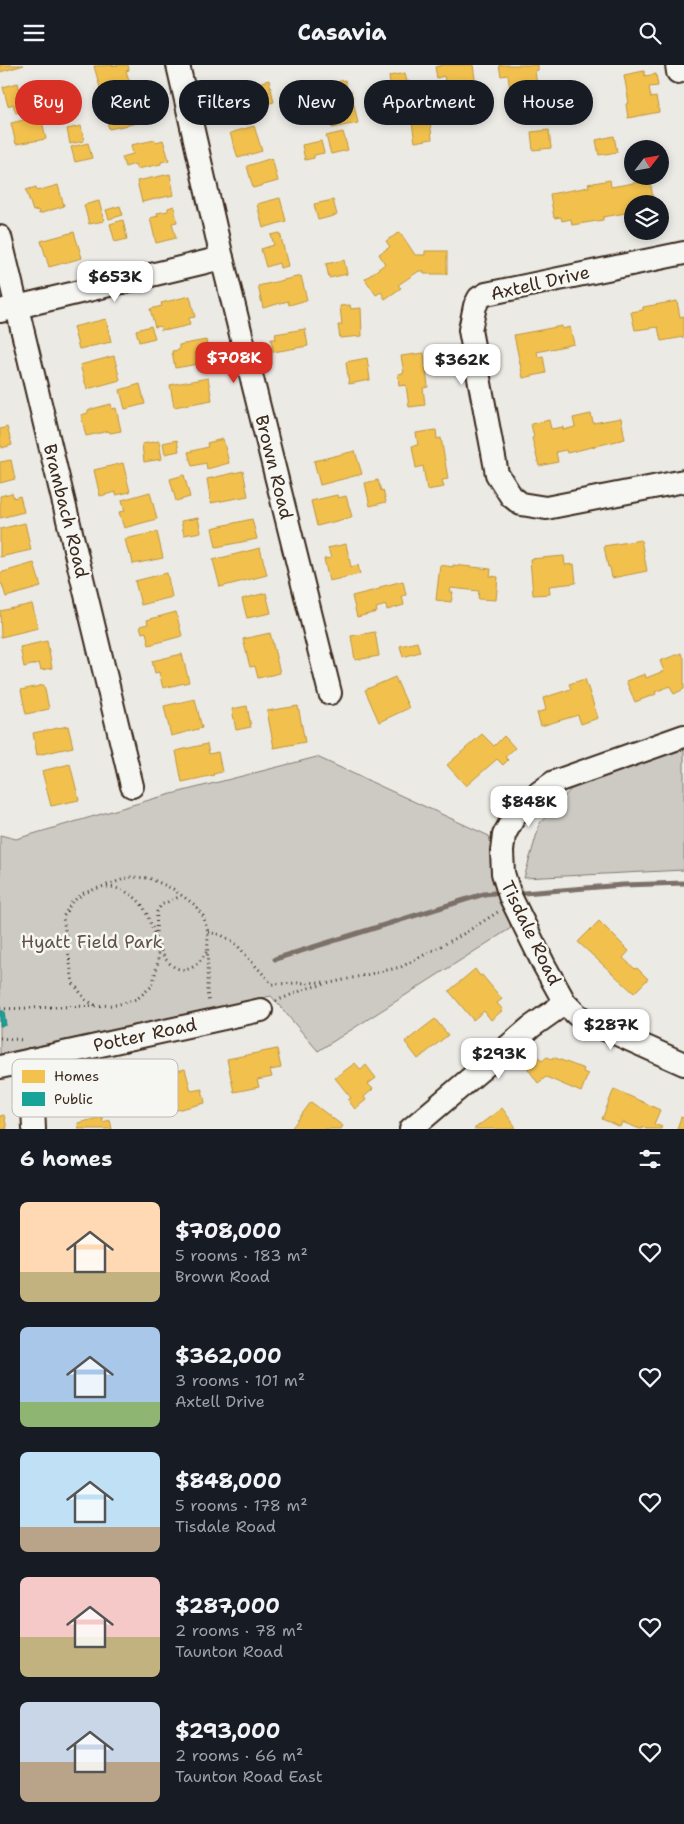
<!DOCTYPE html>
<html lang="en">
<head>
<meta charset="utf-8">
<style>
  body { margin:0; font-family:"Shantell Sans",sans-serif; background:#20242c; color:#f1f3f6; height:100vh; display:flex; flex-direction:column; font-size:19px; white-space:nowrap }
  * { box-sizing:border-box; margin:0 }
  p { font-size:16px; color:#9ea1a6 }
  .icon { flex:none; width:28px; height:28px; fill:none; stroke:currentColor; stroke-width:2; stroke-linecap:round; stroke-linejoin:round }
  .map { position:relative; height:1064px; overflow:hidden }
  .sheet { display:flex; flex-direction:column; background:#171b24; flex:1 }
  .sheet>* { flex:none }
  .hud { position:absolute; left:15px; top:15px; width:655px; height:45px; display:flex; gap:10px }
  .needle { width:32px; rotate:59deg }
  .fabs { position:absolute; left:624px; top:75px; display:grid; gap:10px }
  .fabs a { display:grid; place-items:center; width:45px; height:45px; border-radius:50%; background:#171b24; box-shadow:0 2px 8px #0003; font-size:25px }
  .price { position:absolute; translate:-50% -42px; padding:0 11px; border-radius:10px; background:#fff; color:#222; font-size:16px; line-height:32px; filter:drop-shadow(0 1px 2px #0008) }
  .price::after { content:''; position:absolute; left:50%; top:30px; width:15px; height:11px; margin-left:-8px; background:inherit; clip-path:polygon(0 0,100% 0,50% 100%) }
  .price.active { background:#d93025; color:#fff }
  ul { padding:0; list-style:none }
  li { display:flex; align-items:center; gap:15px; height:125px; padding:0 20px }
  li span { display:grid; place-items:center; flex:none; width:140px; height:100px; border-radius:8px; color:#555 }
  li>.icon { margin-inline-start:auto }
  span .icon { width:60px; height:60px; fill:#fffc; stroke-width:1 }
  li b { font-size:21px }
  h2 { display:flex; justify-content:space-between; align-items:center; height:60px; padding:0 20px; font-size:21px }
  .tag { padding:0 18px; border-radius:22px; background:#171b24; box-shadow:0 2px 8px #0003; font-size:18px; line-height:45px }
  .tag.active { background:#d93025; color:#fff }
  header { display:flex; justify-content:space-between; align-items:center; height:65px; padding:0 20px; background:#171b24; font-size:22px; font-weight:700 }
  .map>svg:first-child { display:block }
</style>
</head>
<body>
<header><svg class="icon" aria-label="menu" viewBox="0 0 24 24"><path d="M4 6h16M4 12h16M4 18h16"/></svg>Casavia<svg class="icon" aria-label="search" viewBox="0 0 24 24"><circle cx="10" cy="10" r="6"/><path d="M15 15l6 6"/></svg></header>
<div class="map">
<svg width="684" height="1064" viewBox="0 0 684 1064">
  <rect width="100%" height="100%" fill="#ebeae5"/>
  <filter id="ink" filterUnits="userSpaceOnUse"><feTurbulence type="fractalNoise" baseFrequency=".02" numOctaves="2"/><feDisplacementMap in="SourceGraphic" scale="10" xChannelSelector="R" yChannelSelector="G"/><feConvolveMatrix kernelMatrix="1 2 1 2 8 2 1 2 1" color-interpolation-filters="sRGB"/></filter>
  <g filter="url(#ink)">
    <g fill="#cdcac4" stroke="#847a71">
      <polygon points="684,684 684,805 524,813 540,758 573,722"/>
      <polygon points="317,692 489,771 511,863 318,986 271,931 0,989 0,770 16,774 156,733"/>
    </g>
    <g fill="#f2c14e" stroke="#bb9440">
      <polygon points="0,0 24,0 0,7"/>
      <polygon points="128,0 129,5 126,6 130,18 101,26 94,1"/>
      <polygon points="444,0 473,0 478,34 462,37 460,24 447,27 444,11 437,13 435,2"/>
      <polygon points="499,0 538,0 538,5 535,6 538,28 511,32 508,10 501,11"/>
      <polygon points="644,6 645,11 656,9 658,21 649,22 651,33 656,32 659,47 628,53 626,39 629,38 624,10"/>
      <polygon points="405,8 407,17 409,16 415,49 390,52 385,21 390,20 389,11"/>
      <polygon points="269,15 274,37 230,48 226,33 234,31 232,25"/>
      <polygon points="345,15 348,27 351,26 358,58 332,63 331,58 326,60 322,40 330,38 328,30 330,29 328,19"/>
      <polygon points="18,18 20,26 33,22 38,42 16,48 13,39 8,41 3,22"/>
      <polygon points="74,25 78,37 61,42 57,30"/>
      <polygon points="136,33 142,57 109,64 103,41"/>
      <polygon points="313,37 317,54 300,58 296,41"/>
      <polygon points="41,51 46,74 16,79 11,58"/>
      <polygon points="430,55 432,74 415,77 412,58"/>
      <polygon points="81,61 84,76 70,79 67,64"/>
      <polygon points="254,61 262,86 238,93 230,68"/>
      <polygon points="549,65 551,83 533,85 531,67"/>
      <polygon points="343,67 348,85 331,89 326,71"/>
      <polygon points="614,71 617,87 599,90 596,75"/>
      <polygon points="155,75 156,77 163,75 169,95 161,97 161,99 137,104 135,99 125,102 122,92 133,89 131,80"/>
      <polygon points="321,76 324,88 314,90 314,93 305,95 302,80"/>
      <polygon points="88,78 92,93 75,97 71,82"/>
      <polygon points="272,93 278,116 253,123 247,101"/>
      <polygon points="170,109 174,130 142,137 137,116"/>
      <polygon points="610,115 611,122 650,115 654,139 632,139 632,147 603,152 603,155 572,160 571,154 562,156 561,152 554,153 550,129 589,122 588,119"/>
      <polygon points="58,120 64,141 39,149 38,145 33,146 26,125 36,122 37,126"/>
      <polygon points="280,133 286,156 263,163 257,139"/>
      <polygon points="333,135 337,150 318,155 314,139"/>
      <polygon points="99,136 104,156 89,159 84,140"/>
      <polygon points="120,141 123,150 109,154 106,145"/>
      <polygon points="174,141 177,157 172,158 176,173 156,178 150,153 158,151 157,148 168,146 168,143"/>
      <polygon points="123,155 127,174 115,177 110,159"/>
      <polygon points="74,167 82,193 49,202 41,176"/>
      <polygon points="400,167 415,190 425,190 425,186 447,186 447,209 424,209 424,206 419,206 398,220 401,223 385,234 381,227 376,230 365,214 385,199 379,189 390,182 386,176"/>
      <polygon points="280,168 288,201 280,203 279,198 266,202 261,184 274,180 271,170"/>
      <polygon points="344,195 347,209 329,213 326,199"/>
      <polygon points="301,211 307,235 289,240 288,236 263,243 258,221"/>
      <polygon points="190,231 195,252 189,253 190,260 168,265 168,264 161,265 160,261 155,262 150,244 162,241 161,238"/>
      <polygon points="677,236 680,252 684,251 684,272 661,276 658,262 635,265 631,247 643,245 643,242"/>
      <polygon points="350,240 351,244 361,243 362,271 340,273 338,260 342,260 340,241"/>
      <polygon points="106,254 111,277 79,284 73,262"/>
      <polygon points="151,261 155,273 139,277 136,265"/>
      <polygon points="562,261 562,264 570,262 574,279 537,287 538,292 543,291 546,308 523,313 514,270"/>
      <polygon points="305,264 308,281 273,287 271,274 276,274 275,269"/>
      <polygon points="206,275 210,297 175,303 172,286 179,285 179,280"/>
      <polygon points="424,288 428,322 423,323 425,340 409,342 406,320 399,321 398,309 404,308 401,291"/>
      <polygon points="114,291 120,315 87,324 80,300"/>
      <polygon points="367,293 370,315 349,319 346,297"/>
      <polygon points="208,313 212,335 174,342 170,320"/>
      <polygon points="140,319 145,339 125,344 120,325"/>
      <polygon points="111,339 112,344 116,343 121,366 110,368 109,366 86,371 81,350 88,348 88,345"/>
      <polygon points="591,349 593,358 621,353 625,374 567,388 566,385 556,387 558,397 539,401 532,373 534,372 531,359 549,355 551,364 563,362 563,365 575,362 573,353"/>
      <polygon points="7,362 12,380 2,383 2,381 0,381 0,364"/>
      <polygon points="436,365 437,374 441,373 448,414 442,415 444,422 427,425 423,401 416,403 412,381 418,380 416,368"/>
      <polygon points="223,374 229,398 207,404 206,398 192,401 188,387 208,382 207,378"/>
      <polygon points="177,375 179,386 165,389 163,378"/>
      <polygon points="159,376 162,394 144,397 142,379"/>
      <polygon points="355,386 362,409 320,420 314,396"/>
      <polygon points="11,395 15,414 0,418 0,397"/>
      <polygon points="123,398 130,427 116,430 116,427 100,431 94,405"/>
      <polygon points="243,406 248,431 211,438 207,414"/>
      <polygon points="184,410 190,432 176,436 170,414"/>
      <polygon points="378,415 381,426 383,425 386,437 370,441 365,418"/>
      <polygon points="150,427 157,454 124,463 119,447 125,446 122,435"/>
      <polygon points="12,428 14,433 20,431 24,447 0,453 0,431"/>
      <polygon points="337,430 338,433 346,431 352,452 317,461 311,436"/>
      <polygon points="198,453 201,467 184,470 181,456"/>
      <polygon points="252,454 257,474 216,482 212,463"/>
      <polygon points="25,458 31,485 0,492 0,464"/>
      <polygon points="157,467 163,493 133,499 131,489 129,490 125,474"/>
      <polygon points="641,475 647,506 612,513 610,502 608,502 604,481"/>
      <polygon points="346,479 351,502 358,500 360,509 329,516 324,494 331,493 328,483"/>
      <polygon points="260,483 267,510 220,522 213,495"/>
      <polygon points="564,491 565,500 574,499 576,518 549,521 550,529 533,530 530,494"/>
      <polygon points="34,498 41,522 6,532 2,519 0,519 0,508"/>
      <polygon points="440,500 453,502 453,500 491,504 490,511 498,512 496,535 478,534 479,526 451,523 450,527 453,527 451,537 436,535"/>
      <polygon points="167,508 172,532 141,540 135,516"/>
      <polygon points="403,516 406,530 402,531 404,540 387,545 386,540 376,543 377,547 357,552 352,531 380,524 380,522"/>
      <polygon points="266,528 271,548 247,553 242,534"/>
      <polygon points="32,539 38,563 1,572 0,546"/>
      <polygon points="176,547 182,571 149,580 146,567 142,568 140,561 148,559 147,555"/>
      <polygon points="375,567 379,591 355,595 351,571"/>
      <polygon points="270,568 280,608 258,613 255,601 250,602 243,574"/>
      <polygon points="47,576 52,603 41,605 39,598 24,602 20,582"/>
      <polygon points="417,577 420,587 403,592 400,581"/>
      <polygon points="681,588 684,593 684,624 674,629 670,621 655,627 656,629 635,637 626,616 645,609 646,613 664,606 660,596"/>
      <polygon points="182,589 189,617 163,623 159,607 155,608 152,596"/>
      <polygon points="395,612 409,643 379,657 365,625"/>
      <polygon points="585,614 598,653 581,659 578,650 541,661 537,648 546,645 543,633 571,624 569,619"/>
      <polygon points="44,620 49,644 26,649 21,625"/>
      <polygon points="195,634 202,663 171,671 164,641"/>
      <polygon points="247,641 251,662 236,665 232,644"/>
      <polygon points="298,641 305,677 274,683 267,646"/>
      <polygon points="68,661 73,682 37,690 33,668"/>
      <polygon points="482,669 494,681 504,671 515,683 505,692 508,695 503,700 497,694 466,721 447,700"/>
      <polygon points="207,679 209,689 218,687 222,707 213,709 214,710 182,717 176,686"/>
      <polygon points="70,699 79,735 51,741 42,706"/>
      <polygon points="599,856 629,886 623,893 635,904 637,903 648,914 634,928 578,877"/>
      <polygon points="475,904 480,911 482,910 502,934 497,938 503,945 491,955 484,946 473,955 449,926"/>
      <polygon points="435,954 448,970 418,994 405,977"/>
      <polygon points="277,984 281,1003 270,1005 272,1012 257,1015 259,1022 234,1027 227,994"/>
      <polygon points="538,991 542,996 547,992 552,994 553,992 584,1004 583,1007 588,1009 581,1027 546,1012 538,1018 526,1001"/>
      <polygon points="355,998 361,1005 366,1000 376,1013 368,1019 373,1024 364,1032 366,1035 355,1044 348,1035 351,1033 335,1013"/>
      <polygon points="185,1004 191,1026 202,1024 205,1038 173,1046 164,1009"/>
      <polygon points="614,1024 660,1045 654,1059 662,1062 661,1064 646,1064 643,1062 642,1064 640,1064 622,1057 620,1062 602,1054"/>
      <polygon points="311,1037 343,1061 341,1064 291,1064"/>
      <polygon points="502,1043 515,1061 515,1064 474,1064"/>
      <polygon points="4,1050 7,1064 0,1064 0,1051"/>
      <polygon points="102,1052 103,1057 110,1055 112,1064 79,1064 78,1058"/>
      <polygon points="681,1052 684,1053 684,1064 677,1064"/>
    </g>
    <polygon fill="#17a398" stroke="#227f73" points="0,946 4,946 6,960 0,961"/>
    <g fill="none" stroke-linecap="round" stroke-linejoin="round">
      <g stroke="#7c7167" stroke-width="5">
        <polyline points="524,828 623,820 684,818"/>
        <polyline points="275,894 484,829 494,828"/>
      </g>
      <g stroke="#3b2a1e" stroke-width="26">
        <g id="minor">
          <polyline points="178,0 222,193 330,628"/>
          <polyline points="677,0 678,7"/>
          <polyline points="0,172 132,721"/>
          <polyline points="684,188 486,229 479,233 475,241 470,265 497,409 511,431 521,439 546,443 684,416"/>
          <polyline points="0,246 222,193"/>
          <polyline points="684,671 554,717 529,735 515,750 504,770 502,786 503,808 510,831 544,900 565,938 576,949 587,957 617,969 684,999"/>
          <polyline points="31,995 34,1064"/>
          <polyline points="0,1002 261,945"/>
          <polyline points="411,1064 531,962 565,938"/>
        </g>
      </g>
      <g stroke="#3b2a1e" stroke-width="3" stroke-dasharray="1 4" stroke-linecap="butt">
        <path d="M107 822C120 822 136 830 143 842 154 858 158 900 180 904 193 907 200 896 207 886"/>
        <polyline points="156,867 157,847 161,840 181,831"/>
        <polyline points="208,867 221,870 234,877 272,919 327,917"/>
        <polyline points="276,936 308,923 401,902 460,871 498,847"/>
        <polyline points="95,940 86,935 73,918 63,852 72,837 84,828 130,812 149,813 173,824 195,840 203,851 208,867 207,927 209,938"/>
        <polyline points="0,944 116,940 137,934 152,921 158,897 158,878"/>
        <polyline points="0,973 24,975"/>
      </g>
      <use href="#minor" stroke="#f6f6f2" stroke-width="22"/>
    </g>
  </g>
  <g text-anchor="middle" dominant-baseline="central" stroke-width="5" stroke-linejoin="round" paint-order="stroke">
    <g font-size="18" fill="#3b2a1e" stroke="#f6f6f2">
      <text transform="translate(540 218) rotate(-13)">Axtell Drive</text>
      <text transform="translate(274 402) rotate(76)">Brown Road</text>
      <text transform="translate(66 446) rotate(76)">Brambach Road</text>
      <text transform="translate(531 868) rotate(64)">Tisdale Road</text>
      <text transform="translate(145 970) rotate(-12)">Potter Road</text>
    </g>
    <g font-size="18" fill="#605248" stroke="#f6f6f2">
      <text x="92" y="877">Hyatt Field Park</text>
    </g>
  </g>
  <rect x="12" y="994" width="166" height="58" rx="8" fill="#f6f6f2" stroke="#beb9b2" stroke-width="1"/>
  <rect x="22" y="1005" width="23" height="13" fill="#f2c14e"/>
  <rect x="22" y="1027" width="23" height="14" fill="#17a398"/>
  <g font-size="14" fill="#3b2a1e">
    <text x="54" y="1016">Homes</text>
    <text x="54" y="1039">Public</text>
  </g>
</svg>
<div class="fabs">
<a><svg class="needle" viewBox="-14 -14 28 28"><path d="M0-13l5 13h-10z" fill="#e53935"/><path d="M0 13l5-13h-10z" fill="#9ea1a6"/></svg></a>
<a><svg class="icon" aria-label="layers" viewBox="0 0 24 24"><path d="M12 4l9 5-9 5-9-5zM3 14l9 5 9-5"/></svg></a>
</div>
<b class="price" style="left:115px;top:238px">$653K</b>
<b class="price active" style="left:234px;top:319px">$708K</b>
<b class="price" style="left:462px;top:321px">$362K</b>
<b class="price" style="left:529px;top:763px">$848K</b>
<b class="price" style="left:611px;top:986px">$287K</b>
<b class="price" style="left:499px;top:1015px">$293K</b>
<div class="hud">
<a class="tag active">Buy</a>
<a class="tag">Rent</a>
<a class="tag">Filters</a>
<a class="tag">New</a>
<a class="tag">Apartment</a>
<a class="tag">House</a>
</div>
</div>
<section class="sheet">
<h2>6 homes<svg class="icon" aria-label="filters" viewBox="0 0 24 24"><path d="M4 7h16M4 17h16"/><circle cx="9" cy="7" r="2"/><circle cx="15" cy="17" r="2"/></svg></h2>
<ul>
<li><span style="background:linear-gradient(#ffd9b3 70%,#c2b280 0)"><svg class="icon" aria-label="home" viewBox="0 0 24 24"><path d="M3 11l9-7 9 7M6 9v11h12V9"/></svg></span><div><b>$708,000</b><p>5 rooms · 183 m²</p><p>Brown Road</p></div><svg class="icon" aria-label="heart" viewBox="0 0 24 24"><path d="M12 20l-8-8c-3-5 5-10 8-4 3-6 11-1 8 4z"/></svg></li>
<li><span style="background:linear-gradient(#a9c7e8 75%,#8fb573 0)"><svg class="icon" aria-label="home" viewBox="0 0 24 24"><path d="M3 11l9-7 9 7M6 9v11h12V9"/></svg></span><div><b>$362,000</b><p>3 rooms · 101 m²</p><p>Axtell Drive</p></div><svg class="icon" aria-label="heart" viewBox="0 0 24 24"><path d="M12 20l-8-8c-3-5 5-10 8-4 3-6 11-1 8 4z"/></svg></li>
<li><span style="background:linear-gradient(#bfe0f5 75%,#b9a48a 0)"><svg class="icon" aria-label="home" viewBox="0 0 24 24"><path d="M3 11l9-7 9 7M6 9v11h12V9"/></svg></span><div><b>$848,000</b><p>5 rooms · 178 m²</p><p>Tisdale Road</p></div><svg class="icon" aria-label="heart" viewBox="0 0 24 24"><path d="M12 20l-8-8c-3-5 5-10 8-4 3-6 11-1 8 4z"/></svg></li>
<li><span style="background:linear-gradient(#f6c9c9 60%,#c2b280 0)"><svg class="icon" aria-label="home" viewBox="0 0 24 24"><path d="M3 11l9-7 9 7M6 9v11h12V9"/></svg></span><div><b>$287,000</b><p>2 rooms · 78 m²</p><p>Taunton Road</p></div><svg class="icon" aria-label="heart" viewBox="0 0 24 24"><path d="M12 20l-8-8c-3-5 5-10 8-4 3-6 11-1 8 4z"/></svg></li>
<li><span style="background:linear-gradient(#c9d6e8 60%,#b9a48a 0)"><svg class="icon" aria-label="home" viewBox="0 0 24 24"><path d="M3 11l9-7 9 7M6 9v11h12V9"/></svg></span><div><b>$293,000</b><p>2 rooms · 66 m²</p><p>Taunton Road East</p></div><svg class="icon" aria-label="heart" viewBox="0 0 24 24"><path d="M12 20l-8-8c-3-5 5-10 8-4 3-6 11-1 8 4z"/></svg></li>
</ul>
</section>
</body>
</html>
